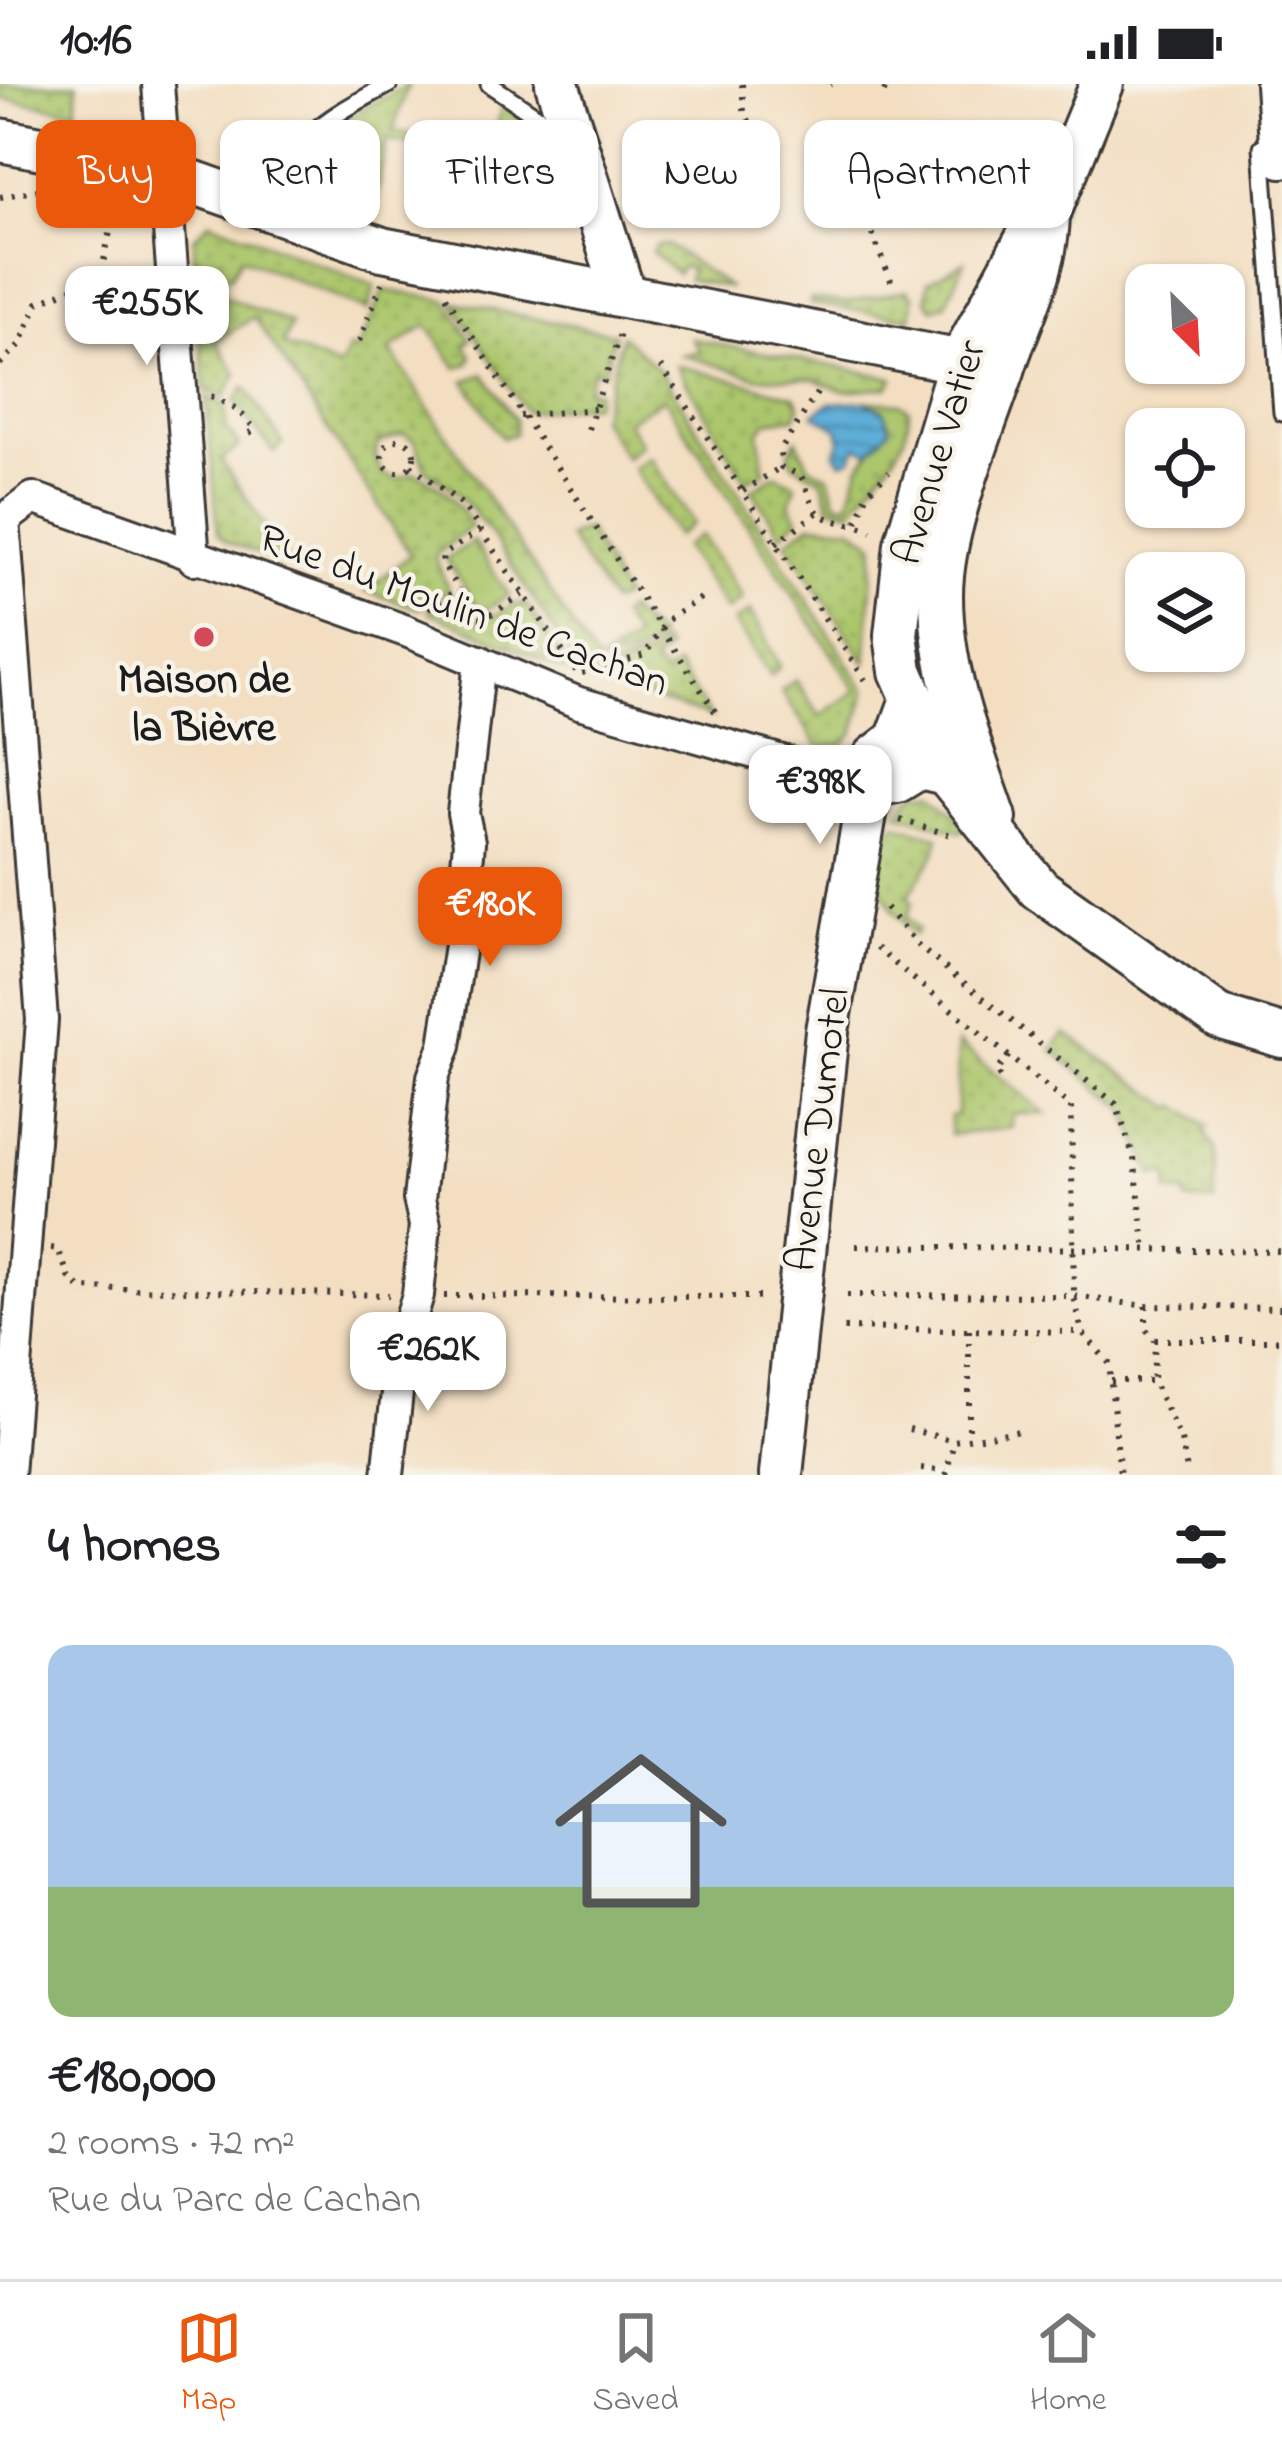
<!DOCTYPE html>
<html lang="en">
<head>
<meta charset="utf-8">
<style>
  body { margin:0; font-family:"Indie Flower",sans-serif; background:#f6f6f6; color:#202124; height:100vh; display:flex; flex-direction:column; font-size:45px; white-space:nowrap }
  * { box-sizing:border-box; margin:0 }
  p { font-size:39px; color:#757577 }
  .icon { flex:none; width:66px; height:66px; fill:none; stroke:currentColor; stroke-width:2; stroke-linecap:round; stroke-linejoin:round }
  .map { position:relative; height:1391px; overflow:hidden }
  .side { display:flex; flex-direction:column; background:#fff; flex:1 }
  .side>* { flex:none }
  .guide { position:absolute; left:36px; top:36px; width:1212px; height:108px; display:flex; gap:24px }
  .needle { width:78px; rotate:156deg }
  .controls { position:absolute; left:1125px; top:180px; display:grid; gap:24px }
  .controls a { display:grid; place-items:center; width:120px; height:120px; border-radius:24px; background:#fff; box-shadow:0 3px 9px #0004; font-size:60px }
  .price { position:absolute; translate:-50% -102px; padding:0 27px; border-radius:24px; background:#fff; color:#222; font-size:39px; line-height:78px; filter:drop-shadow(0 3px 6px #0008) }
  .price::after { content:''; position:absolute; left:50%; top:72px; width:36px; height:27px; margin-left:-18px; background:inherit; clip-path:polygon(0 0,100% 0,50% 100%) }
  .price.selected { background:#ea580c; color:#fff }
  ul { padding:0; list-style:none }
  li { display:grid; align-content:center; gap:24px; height:636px; padding:0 48px }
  li span { display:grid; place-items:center; height:372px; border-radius:24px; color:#555 }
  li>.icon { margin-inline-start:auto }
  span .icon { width:216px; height:216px; fill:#fffc; stroke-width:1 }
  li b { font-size:51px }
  h2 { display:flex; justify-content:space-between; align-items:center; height:144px; padding:0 48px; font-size:51px }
  .tag { padding:0 42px; border-radius:24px; background:#fff; box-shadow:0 3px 9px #0004; font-size:42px; line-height:108px }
  .tag.selected { background:#ea580c; color:#fff }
  .status { display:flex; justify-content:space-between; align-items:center; height:84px; padding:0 60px; background:#fff; direction:ltr }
  .status svg { height:33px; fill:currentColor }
  .dock { display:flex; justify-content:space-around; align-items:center; height:168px; border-top:3px solid #e0e0e0; background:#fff; font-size:33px; color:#757577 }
  .dock a { display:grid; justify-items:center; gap:6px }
  .dock .selected { color:#ea580c }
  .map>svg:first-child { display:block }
</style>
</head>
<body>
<div class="status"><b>10:16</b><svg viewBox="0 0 49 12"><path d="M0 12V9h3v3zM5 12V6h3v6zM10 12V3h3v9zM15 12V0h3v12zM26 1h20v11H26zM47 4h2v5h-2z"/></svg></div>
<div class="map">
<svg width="1282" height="1391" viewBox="0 0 1282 1391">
  <defs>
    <pattern id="grass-dots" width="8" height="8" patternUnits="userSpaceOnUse" patternTransform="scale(3)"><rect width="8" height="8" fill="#acc66c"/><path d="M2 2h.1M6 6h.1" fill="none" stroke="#93aa5d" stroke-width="1.8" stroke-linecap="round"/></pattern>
    <pattern id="park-tufts" width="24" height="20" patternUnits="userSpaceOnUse" patternTransform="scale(3)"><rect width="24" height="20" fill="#acc66c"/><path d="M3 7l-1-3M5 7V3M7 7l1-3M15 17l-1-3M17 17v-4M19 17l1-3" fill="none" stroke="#93aa5d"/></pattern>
    <pattern id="water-rules" width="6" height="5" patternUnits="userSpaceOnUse" patternTransform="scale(3)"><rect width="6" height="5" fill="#5eaed8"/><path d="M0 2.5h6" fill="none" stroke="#4d8dae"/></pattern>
  </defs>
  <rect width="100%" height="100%" fill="#f7f3e8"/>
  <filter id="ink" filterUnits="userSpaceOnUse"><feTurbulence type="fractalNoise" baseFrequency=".00833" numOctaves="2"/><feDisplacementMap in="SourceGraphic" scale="24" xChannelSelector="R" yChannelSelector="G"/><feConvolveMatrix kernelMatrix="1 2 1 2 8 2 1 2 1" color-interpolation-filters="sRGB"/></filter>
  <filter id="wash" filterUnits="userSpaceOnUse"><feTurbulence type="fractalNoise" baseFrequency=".004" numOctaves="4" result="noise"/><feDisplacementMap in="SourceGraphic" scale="48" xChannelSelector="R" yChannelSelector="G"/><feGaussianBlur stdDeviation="2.7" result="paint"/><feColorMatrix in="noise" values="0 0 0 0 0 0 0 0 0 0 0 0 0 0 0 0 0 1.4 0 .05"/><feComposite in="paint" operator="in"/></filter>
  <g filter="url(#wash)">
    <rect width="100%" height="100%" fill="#f3dec1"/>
    <g fill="url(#grass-dots)" stroke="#647144" stroke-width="3">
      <polygon points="0,0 77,0 76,27 0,14"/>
      <polygon points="408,1 393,47 491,69 502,21 540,47 551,91 387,56 373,127 288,92 323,46"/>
      <polygon points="210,137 375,202 368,227 241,173 231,193 194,179 194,154"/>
      <polygon points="656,161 668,161 730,204 688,195 691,185 682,182 677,190 652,168"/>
      <polygon points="965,178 946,220 933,225 926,216 928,198"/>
      <path d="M196 200 291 240 283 261 339 284 349 265 357 267 384 206 446 216 471 256 465 261 472 272 468 280 457 284 427 241 390 266 597 579 635 555 620 532 627 526 658 553C644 577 611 574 586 584L577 581 488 446 457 408 425 385 415 357 403 350 379 359 375 370 381 389 397 395 414 389C439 399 459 418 471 442L435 472 449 507 419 525 365 507 411 471 254 233 216 257 237 290 224 313 205 306Z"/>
      <polygon points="908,206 913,212 911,234 810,220 811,215 846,219"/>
      <polygon points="453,218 615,250 604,288 593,286 587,306 597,307 594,320 526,328"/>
      <polygon points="622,251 660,287 866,607 854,649 843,660 819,663 781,607 796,596 820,632 856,607 664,314 627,337 641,360 626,374 600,334"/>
      <polygon points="692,255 894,294 888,303 843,307 814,295 756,293 682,271 700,267"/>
      <polygon points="676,281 795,312 800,322 795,333 767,337 759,348 765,388 746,397"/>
      <polygon points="484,290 515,336 515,350 502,354 465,297"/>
      <polygon points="245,303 283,359 274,369 235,318"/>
      <polygon points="206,313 225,321 226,344 240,362 221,376 291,481 227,458 218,449"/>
      <path d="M863 317 900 319 909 326C908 371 874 392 852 427L830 422 822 396 793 380 789 369 797 355 808 381 829 392 836 417 848 420 860 381 890 340 883 325Z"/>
      <polygon points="650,373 693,439 677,452 633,384"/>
      <polygon points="776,391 796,400 790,419 798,435 781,451 752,405"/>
      <polygon points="811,440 852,443 875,459 866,579 786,458"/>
      <polygon points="587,445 624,514 612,519 568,453"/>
      <polygon points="701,451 743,514 727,527 684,463"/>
      <polygon points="455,512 479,539 516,520 527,521 572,589 428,528"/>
      <polygon points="751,527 780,582 771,593 734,538"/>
      <polygon points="661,558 667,566 653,577 663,591 677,582 711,633 585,594 648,572"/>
      <polygon points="932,707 965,741 961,748 899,729 912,710"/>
      <polygon points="896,740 939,753 935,769 908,813 913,818 907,833 918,845 914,851 894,828 875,792 885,748"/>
      <polygon points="1065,949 1174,1024 1177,1021 1208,1043 1204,1048 1215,1065 1214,1118 1187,1117 1186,1109 1169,1108 1168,1091 1153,1092 1124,1024 1052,966"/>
      <polygon points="958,959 1046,1030 1012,1030 1012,1044 950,1051 950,1032 957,1031"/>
    </g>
    <polygon fill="url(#park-tufts)" stroke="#647144" stroke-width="3" points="473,457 509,511 481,529 446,475"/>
    <polygon fill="url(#water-rules)" stroke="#3d657a" stroke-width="3" points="863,317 885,328 890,345 869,368 857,362 852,374 842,378 835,369 841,356 838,345 814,330 829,319"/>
  </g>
  <g filter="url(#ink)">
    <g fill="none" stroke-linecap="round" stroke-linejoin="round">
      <g stroke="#3c3935" stroke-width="21">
        <g id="lane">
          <polyline points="489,0 562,49"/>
          <polyline points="1262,63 1282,329"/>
          <path d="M271 120C291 50 330 33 390 0"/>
        </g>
      </g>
      <g stroke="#3c3935" stroke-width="36">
        <g id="street">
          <polyline points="158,0 194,475"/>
          <polyline points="8,1391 42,936 4,436 33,414 406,547 579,619 870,702"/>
          <polyline points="388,1391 402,1263 418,1211 425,1141 419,1115 433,993 445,962 460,861 469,758 463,729 480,577"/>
        </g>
      </g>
      <g stroke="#3c3935" stroke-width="48">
        <g id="secondary">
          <polyline points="557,0 624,211"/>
          <polyline points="1102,0 1048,131 1028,153 960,278 906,460 896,551 901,587 946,689 1039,805 1219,933 1282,952"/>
          <polyline points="1277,0 1282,72"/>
          <polyline points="0,56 164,88 382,165 1003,286"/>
          <polyline points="870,702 897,697 920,683 946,689"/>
          <path d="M995 734C970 662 941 589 941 511 941 445 980 354 1002 289 1019 235 1046 190 1048 132"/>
          <polyline points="781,1391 827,947 875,673 897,656 911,618"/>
        </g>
      </g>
      <g stroke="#3c3935" stroke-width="6" stroke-dasharray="3 9" stroke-linecap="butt">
        <polyline points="742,0 744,28 760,57"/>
        <polyline points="831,0 832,0"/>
        <polyline points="884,8 888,0"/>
        <polyline points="0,113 49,104"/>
        <polyline points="638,120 689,93"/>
        <polyline points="872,150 894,204"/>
        <polyline points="446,212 716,629"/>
        <polyline points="359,257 382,199"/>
        <polyline points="0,280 20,261 38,219 91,196 102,186 114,128 74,109"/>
        <polyline points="661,282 865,596"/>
        <path d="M817 309 780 367 781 383 800 391C807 401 809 417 817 427 828 440 856 438 872 447"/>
        <polyline points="211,312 237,325 255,345 245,352"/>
        <polyline points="520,332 595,325"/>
        <polyline points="588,345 621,247"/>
        <circle cx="398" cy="372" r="16"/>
        <polyline points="411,381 463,421 576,587"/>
        <polyline points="743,407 781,383"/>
        <polyline points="857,438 868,408 889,388"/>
        <polyline points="480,446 443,471 442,479 477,534 485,534 524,510"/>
        <polyline points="776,459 818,428"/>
        <polyline points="428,524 459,505"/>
        <polyline points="582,589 645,571 666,537 702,513"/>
        <polyline points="900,736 951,751"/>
        <polyline points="886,824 919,863 1116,1020 1134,1074 1146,1166"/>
        <polyline points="876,864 1071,1023 1074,1212 1082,1248 1109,1279 1120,1391"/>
        <polyline points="1000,993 996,987 1010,970"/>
        <polyline points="856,1162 1282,1167"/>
        <polyline points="51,1164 58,1165 69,1193 80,1204 389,1211"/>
        <polyline points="847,1211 1074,1212 1146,1222 1282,1224"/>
        <polyline points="444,1212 767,1213"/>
        <polyline points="1146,1222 1146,1245 1155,1256 1153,1297"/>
        <polyline points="844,1244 1080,1248"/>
        <polyline points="969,1246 969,1351"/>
        <polyline points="1155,1256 1282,1256"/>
        <polyline points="1111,1297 1153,1297 1181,1356 1188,1391"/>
        <polyline points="909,1345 954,1357"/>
        <polyline points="921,1384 945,1387"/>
        <polyline points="946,1391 954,1357 1020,1347"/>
      </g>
      <use href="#lane" stroke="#fff" stroke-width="15"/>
      <use href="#street" stroke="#fff" stroke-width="30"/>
      <use href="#secondary" stroke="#fff" stroke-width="42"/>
    </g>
  </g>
  <circle fill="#d1495b" stroke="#f7f3e8" stroke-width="4.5" cx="204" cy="553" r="12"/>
  <g text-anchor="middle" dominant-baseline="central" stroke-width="9" stroke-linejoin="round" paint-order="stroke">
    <g font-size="42" fill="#1c1c1c" stroke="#f7f3e8">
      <text transform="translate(941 369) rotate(-73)">Avenue Vatier</text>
      <text transform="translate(463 528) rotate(20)">Rue du Moulin de Cachan</text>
      <text transform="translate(820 1046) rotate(-83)">Avenue Dumotel</text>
    </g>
    <g font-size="42" font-weight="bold" fill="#1c1c1c" stroke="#f7f3e8">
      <text x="204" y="597">Maison de<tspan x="204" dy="48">la Bièvre</tspan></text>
    </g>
  </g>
</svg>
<div class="controls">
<a><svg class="needle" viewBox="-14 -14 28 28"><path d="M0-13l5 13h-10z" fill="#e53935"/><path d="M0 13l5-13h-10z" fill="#757577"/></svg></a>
<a><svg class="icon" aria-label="locate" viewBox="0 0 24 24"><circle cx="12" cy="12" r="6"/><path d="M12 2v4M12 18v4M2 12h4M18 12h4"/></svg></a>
<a><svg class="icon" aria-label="layers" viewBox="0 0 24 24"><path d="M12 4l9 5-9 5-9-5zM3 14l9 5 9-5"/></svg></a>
</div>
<b class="price" style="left:147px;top:284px">€255K</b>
<b class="price" style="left:820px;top:763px">€398K</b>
<b class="price selected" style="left:490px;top:885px">€180K</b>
<b class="price" style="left:428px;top:1330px">€262K</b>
<div class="guide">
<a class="tag selected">Buy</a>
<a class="tag">Rent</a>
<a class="tag">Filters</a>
<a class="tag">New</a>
<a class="tag">Apartment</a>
</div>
</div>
<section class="side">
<h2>4 homes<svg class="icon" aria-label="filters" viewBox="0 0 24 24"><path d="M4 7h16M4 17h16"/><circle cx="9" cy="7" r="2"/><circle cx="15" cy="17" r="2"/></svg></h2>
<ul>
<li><span style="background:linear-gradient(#a9c7e8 65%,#8fb573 0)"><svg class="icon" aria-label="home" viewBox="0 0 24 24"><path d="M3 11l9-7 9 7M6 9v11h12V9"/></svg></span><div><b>€180,000</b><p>2 rooms · 72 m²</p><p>Rue du Parc de Cachan</p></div></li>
</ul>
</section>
<nav class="dock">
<a class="selected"><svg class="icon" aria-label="map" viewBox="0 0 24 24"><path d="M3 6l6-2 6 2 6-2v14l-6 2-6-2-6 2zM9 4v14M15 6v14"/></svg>Map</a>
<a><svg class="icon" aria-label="saved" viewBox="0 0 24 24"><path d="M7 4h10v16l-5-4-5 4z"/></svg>Saved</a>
<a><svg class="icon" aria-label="home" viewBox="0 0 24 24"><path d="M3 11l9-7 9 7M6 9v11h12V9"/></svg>Home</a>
</nav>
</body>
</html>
